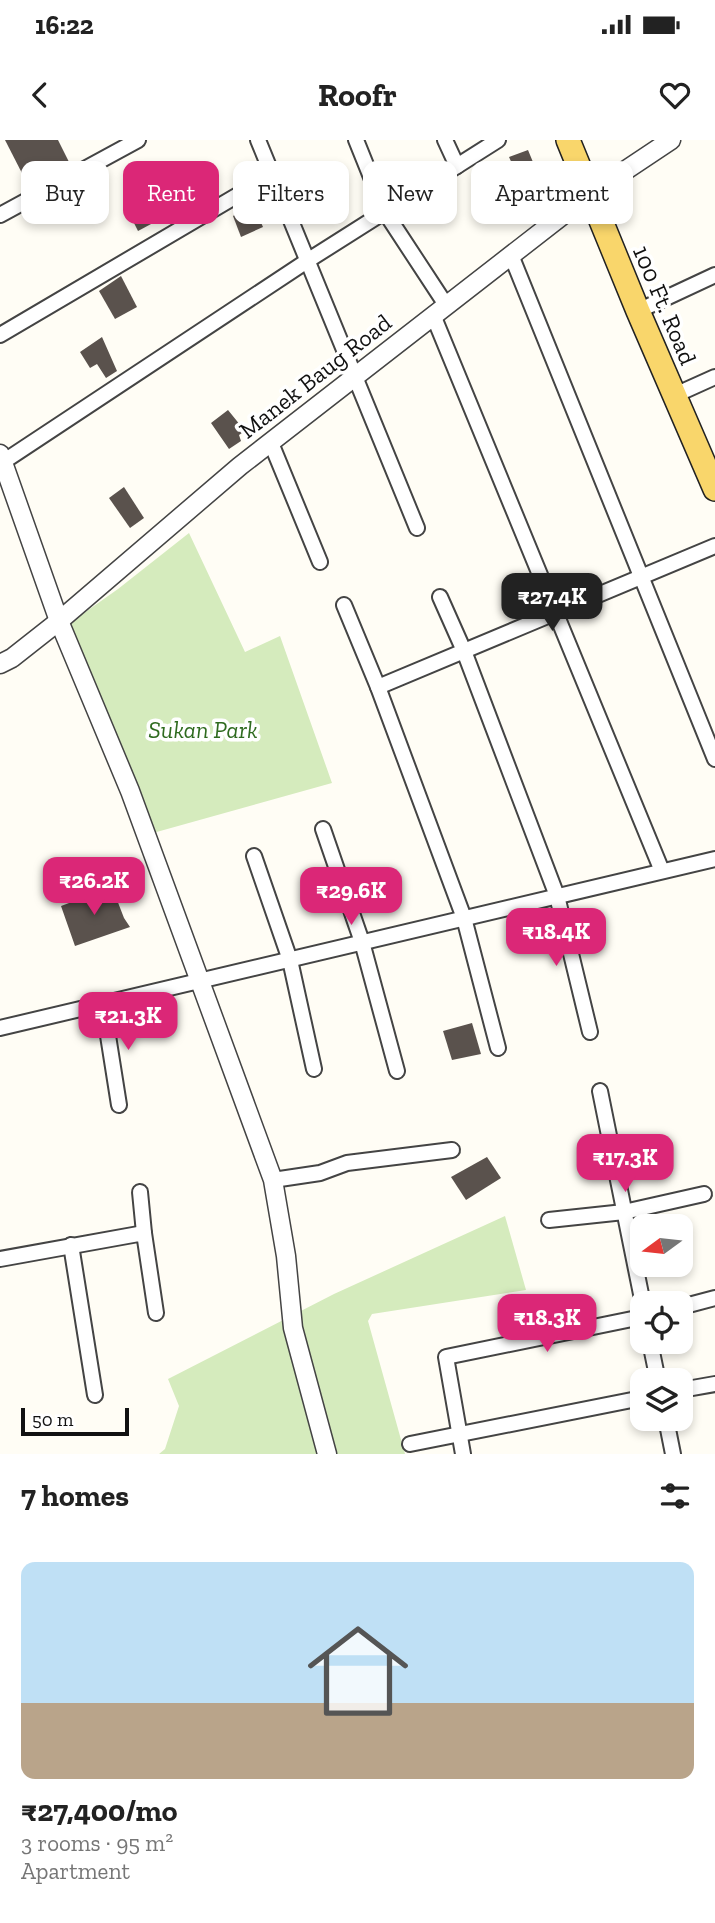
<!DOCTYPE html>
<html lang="en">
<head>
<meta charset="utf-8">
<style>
  body { margin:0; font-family:"Zilla Slab",serif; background:#f6f6f6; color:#222; height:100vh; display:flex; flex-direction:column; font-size:26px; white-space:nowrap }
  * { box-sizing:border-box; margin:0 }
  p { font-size:23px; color:#767676 }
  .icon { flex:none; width:38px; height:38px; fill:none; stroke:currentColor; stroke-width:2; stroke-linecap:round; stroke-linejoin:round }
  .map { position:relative; height:1314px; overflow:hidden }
  .details { display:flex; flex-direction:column; background:#fff; flex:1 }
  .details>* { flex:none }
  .guide { position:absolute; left:21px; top:21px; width:674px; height:63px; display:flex; gap:14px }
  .needle { width:46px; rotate:255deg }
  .controls { position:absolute; left:630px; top:1074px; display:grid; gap:14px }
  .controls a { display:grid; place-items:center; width:63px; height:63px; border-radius:14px; background:#fff; box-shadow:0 4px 10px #0003; font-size:35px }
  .scale { position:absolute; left:21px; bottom:18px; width:108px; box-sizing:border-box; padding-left:7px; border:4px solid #111; border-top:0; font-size:19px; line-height:24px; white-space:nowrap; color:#111; -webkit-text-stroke:5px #fff; paint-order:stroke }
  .price { position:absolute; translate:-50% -60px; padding:0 16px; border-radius:14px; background:#db2777; color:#fff; font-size:23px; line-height:46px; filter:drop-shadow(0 2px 4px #0008) }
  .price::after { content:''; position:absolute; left:50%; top:42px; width:21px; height:16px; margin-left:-10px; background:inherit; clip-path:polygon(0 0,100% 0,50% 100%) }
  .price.current { background:#222; color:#fff }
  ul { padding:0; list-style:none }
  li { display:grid; align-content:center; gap:14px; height:371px; padding:0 21px }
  li span { display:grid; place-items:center; height:217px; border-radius:14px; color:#555 }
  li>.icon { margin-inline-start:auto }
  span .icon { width:126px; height:126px; fill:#fffc; stroke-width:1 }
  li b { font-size:30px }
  h2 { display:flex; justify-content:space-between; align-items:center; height:84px; padding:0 21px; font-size:30px }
  .chip { padding:0 24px; border-radius:14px; background:#fff; box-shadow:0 4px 10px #0003; font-size:24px; line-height:63px }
  .chip.current { background:#db2777; color:#fff }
  .status { display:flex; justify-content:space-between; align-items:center; height:49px; padding:0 35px; background:#fff; direction:ltr }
  .status svg { height:19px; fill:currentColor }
  header { display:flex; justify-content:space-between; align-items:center; height:91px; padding:0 21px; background:#fff; font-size:32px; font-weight:700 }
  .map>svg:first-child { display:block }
</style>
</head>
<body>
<div class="status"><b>16:22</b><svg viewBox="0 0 49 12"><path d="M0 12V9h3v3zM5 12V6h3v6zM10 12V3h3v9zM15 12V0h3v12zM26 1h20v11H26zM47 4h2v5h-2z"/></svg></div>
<header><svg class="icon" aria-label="back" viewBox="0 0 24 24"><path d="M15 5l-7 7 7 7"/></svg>Roofr<svg class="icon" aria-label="heart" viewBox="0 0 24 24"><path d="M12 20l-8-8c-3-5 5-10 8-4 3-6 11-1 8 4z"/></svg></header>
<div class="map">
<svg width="715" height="1314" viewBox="0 0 715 1314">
  <rect width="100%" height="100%" fill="#fffdf5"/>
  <g fill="#d5ebbd">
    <polygon points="189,393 245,512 280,496 332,643 153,693 67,485 118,449"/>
    <polygon points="505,1076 526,1150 372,1174 368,1181 405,1314 159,1314 165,1309 179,1266 168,1239 334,1154"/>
  </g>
  <g fill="#5a524d">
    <polygon points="5,0 58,0 69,22 27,43"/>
    <polygon points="528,10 542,44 537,46 542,55 529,61 509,17"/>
    <polygon points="150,48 166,76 138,91 124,63"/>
    <polygon points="253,64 263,87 241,97 233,76"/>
    <polygon points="121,136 137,167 115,179 99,151"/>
    <polygon points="102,197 117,231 106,238 97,224 90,228 80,212"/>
    <polygon points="228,270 245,291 239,295 241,301 229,309 211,283"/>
    <polygon points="124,347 144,378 130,388 109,358"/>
    <polygon points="112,747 124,778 130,787 75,806 61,766"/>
    <polygon points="472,883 481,914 452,920 443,891"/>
    <polygon points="487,1017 501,1038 466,1060 451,1037"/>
  </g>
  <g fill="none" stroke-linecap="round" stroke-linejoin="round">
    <g stroke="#444" stroke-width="18">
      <g id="minor">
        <polyline points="258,0 417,388"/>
        <polyline points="356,0 385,72 446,165"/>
        <polyline points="445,0 457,26"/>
        <polyline points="0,75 138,0"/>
        <polyline points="511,115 715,619"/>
        <polyline points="638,171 715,135"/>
        <polyline points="433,175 662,731"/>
        <polyline points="0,195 272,35"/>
        <polyline points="675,255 715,237"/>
        <polyline points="271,303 320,422"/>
        <polyline points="0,324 307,121 498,0"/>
        <polyline points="440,457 464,511 557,756 590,892"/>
        <polyline points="344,465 378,547 464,778 498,908"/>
        <polyline points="378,547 715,406"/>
        <polyline points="323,689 362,802 397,931"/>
        <polyline points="254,716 290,820 314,929"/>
        <polyline points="103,864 119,965"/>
        <polyline points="0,888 715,719"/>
        <polyline points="600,951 643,1164"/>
        <polyline points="273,1040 320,1033 347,1023 452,1010"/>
        <polyline points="140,1052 144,1093"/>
        <polyline points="549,1080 624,1072 704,1054"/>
        <polyline points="71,1105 95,1255"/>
        <polyline points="0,1119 144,1093 156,1173"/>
        <polyline points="681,1167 715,1158"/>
        <polyline points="650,1202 658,1241"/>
        <polyline points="681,1250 715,1244"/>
        <polyline points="666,1279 673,1314"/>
        <polyline points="410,1304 642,1258"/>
        <polyline points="463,1314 446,1217 642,1177"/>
      </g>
    </g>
    <g stroke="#444" stroke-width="21">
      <g id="tertiary">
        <polyline points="0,314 59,481 130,651 273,1040 286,1116 293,1188 327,1314"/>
        <polyline points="0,524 12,518 59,481 240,326 590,54 671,0"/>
      </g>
    </g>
    <g stroke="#222" stroke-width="26">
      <polyline id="primary" points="568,0 638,171 715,349"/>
    </g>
    <use href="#minor" stroke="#fff" stroke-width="14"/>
    <use href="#tertiary" stroke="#fff" stroke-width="18"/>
    <use href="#primary" stroke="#f9d66b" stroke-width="23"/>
  </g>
  <g text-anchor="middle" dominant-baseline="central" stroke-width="7" stroke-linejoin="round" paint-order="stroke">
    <g font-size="24" fill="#111" stroke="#fff">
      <text transform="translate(665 165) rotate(67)">100 Ft. Road</text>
      <text transform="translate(315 236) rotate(-38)">Manek Baug Road</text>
    </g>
    <g font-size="24" font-style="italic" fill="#2f6b1f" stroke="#fff">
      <text x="203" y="589">Sukan Park</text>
    </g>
  </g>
</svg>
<div class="controls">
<a><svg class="needle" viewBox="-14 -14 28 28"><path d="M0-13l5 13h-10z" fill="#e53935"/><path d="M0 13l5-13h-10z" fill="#767676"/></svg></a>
<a><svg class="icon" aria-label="locate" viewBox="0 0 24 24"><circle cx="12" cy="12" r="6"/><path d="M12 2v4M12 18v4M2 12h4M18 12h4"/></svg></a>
<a><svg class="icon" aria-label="layers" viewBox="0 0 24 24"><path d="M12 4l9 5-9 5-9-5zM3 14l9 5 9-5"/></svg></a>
</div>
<div class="scale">50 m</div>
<b class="price current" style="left:552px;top:493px">₹27.4K</b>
<b class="price" style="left:94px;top:777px">₹26.2K</b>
<b class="price" style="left:351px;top:787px">₹29.6K</b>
<b class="price" style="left:556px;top:828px">₹18.4K</b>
<b class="price" style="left:128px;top:912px">₹21.3K</b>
<b class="price" style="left:625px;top:1054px">₹17.3K</b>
<b class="price" style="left:547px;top:1214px">₹18.3K</b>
<div class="guide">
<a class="chip">Buy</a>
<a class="chip current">Rent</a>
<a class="chip">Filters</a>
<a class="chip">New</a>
<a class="chip">Apartment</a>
</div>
</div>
<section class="details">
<h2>7 homes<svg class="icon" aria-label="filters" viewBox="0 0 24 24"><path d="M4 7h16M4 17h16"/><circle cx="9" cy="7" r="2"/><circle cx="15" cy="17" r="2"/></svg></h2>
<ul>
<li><span style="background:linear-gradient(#bfe0f5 65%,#b9a48a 0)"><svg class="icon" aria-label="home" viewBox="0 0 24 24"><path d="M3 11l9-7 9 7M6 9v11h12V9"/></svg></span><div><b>₹27,400/mo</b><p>3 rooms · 95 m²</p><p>Apartment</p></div></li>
</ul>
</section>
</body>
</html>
